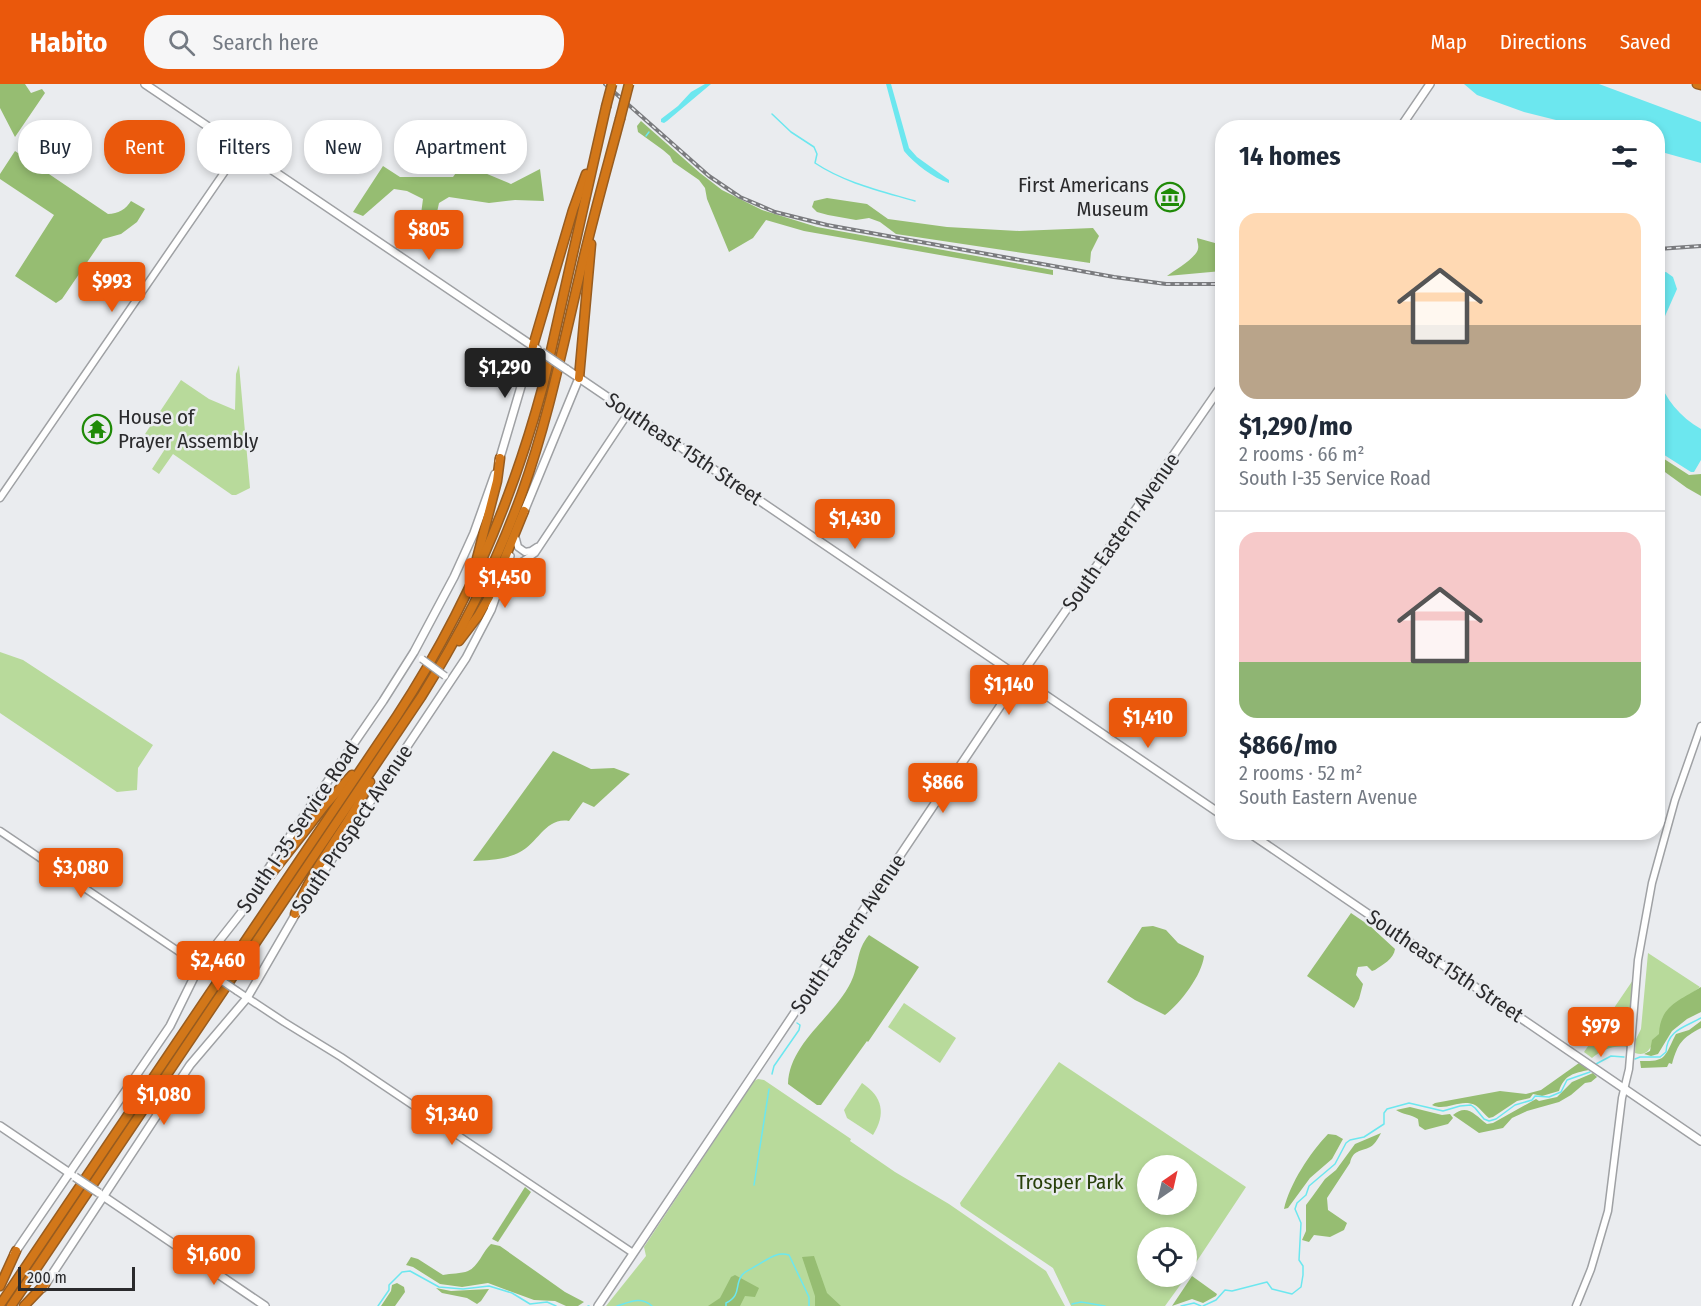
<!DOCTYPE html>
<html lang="en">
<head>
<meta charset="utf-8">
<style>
  body { margin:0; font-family:"Fira Sans Condensed",sans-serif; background:#f6f6f7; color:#1f2937; height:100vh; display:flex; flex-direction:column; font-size:22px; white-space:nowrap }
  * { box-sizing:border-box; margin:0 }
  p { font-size:20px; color:#747a83 }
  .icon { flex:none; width:33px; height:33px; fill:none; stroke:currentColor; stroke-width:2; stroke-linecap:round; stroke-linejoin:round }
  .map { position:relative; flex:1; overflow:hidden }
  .drawer { position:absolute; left:1215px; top:36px; width:450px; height:720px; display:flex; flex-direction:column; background:#fff; border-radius:24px; box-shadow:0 3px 9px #0003 }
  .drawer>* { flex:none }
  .banner { position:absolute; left:18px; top:36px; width:570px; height:54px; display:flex; gap:12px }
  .needle { width:39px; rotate:34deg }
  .buttons { position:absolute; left:1137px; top:1071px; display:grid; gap:12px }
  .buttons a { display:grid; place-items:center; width:60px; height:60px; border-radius:50%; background:#fff; box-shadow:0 3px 9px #0003; font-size:30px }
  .scale { position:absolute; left:18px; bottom:15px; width:117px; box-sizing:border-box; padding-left:6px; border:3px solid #2a2a2c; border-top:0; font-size:16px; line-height:21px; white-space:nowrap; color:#2a2a2c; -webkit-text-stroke:4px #eaecef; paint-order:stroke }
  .price { position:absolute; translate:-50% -51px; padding:0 14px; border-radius:6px; background:#ea580c; color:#fff; font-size:20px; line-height:39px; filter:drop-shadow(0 2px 3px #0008) }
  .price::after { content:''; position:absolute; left:50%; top:36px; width:18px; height:14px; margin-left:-9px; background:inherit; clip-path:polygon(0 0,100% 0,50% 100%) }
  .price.selected { background:#222; color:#fff }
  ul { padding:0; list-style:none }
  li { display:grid; align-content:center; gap:12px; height:318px; padding:0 24px }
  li+li { border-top:2px solid #e0e1e3 }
  li span { display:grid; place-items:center; height:186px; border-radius:18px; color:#555 }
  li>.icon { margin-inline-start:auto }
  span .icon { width:108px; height:108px; fill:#fffc; stroke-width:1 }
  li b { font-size:26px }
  h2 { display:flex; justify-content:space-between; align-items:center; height:72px; padding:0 24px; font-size:26px }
  .tag { padding:0 21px; border-radius:24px; background:#fff; box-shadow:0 3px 9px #0003; font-size:21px; line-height:54px }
  .tag.selected { background:#ea580c; color:#fff }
  header { display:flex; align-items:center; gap:36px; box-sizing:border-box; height:84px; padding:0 30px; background:#ea580c; color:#fff }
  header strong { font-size:28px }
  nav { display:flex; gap:33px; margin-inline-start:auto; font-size:21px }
  .search { width:420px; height:54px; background:#f6f6f7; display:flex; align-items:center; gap:15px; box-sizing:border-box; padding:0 21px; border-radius:24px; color:#747a83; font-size:22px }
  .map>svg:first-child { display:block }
</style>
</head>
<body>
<header>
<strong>Habito</strong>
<div class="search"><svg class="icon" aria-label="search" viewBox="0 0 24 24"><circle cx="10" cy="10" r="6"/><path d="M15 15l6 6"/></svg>Search here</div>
<nav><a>Map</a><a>Directions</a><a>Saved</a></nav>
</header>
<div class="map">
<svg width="1701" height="1222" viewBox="0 0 1701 1222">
  <rect width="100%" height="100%" fill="#eaecef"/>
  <g fill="#b8da9b" fill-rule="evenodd">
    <polygon points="239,281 250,404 236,411 232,411 173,370 159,390 152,385 165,365 145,350 181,296 209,315 235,326 236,290"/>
    <polygon points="0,568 23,576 153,661 138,684 137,706 117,708 0,629"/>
    <path d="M1648 869 1700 903C1684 916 1660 928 1660 950 1651 959 1650 974 1635 969L1636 955 1641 945Z"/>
    <path d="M1633 896 1627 963C1613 961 1602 966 1592 974L1584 968Z"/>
    <polygon points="904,919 956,954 940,979 888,943"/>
    <path d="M1059 978 1246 1103 1187 1192 1186 1154H1148V1192L1186 1193 1165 1222H1071L1053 1184 961 1122 960 1119ZM1148 1082H1186V1120H1148Z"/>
    <polygon points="758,995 764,996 851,1055 850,1057 895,1088 949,1120 1046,1187 1065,1222 606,1222 646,1172 644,1163 754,997"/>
    <path d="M862 999C883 1013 886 1030 873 1051L847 1034 844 1026Z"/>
  </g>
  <g fill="#96bd72">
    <polygon points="0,0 25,0 31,9 42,5 45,9 15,53 0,24"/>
    <polygon points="641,37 700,89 722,106 762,126 817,143 1053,186 1053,191 804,147 766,136 753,154 729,168 707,115 705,104 699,96 673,78 670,72 663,66 638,48 637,42"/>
    <path d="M15 67 108 130C118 130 126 125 131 117L145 125 137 138 121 150 103 155 62 215 56 219 15 192 54 131 0 95V90Z"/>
    <polygon points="383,82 400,93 453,93 458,86 480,87 511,100 540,85 544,117 515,116 489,119 449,113 439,119 436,133 430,146 415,146 407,139 415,131 421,130 423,115 407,107 394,105 363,132 353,128"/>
    <polygon points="827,114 867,120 888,135 947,143 1019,147 1093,144 1099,152 1091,168 1090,179 896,150 880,138 869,134 856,136 828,131 817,128 812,123 814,117"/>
    <path d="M1197 154 1222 161V187L1167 192C1175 186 1196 174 1198 165 1199 161 1197 158 1197 154Z"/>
    <polygon points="1658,371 1689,391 1701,390 1701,412 1687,404 1658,383"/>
    <path d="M553 667 591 685 614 684 630 690 594 723 583 718 569 737C546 733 538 759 520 768 505 776 489 776 473 777Z"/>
    <path d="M1351 829 1370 842 1395 865C1394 875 1382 881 1375 886L1372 887 1367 882 1358 883 1356 891 1363 900 1359 915 1354 924 1307 892Z"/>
    <path d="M1153 842 1166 846 1178 859 1204 872C1202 891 1180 920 1165 931L1135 916 1107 898 1142 843Z"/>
    <path d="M869 851 919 883 868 958 867 957 821 1021H817L788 1000C789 959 834 933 851 898 859 882 856 866 869 851Z"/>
    <path d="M1701 903V928L1687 935 1672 947 1658 970 1651 972 1644 970 1650 967 1652 956 1659 950C1660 921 1681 916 1701 903Z"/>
    <path d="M1701 937V944C1682 954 1678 959 1672 980L1669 979 1667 983 1641 984 1640 977C1667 978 1664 973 1676 950L1689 946Z"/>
    <path d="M1579 979 1589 986C1574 989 1564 991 1559 1007L1542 1012 1533 1010 1530 1014 1517 1017 1493 1033 1489 1034C1484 1030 1480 1024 1475 1021 1460 1014 1446 1028 1432 1021L1435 1019 1500 1007 1526 1010 1541 1006Z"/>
    <path d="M1593 989 1597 993 1591 998 1585 999 1571 1011 1559 1018 1527 1027 1512 1034 1503 1044 1479 1049 1453 1031C1467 1019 1475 1031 1487 1040L1493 1039 1536 1015 1539 1017 1557 1013 1572 998Z"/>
    <path d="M1410 1023 1442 1031 1450 1030 1453 1034 1448 1040 1425 1046 1419 1042 1418 1035C1411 1030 1403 1031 1396 1026Z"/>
    <path d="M1381 1049C1378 1055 1374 1062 1368 1064 1358 1068 1353 1067 1350 1079L1327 1114 1328 1126 1347 1139 1344 1146 1330 1153 1314 1151 1309 1158 1302 1156 1306 1147V1121L1312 1113 1325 1095 1336 1086 1355 1060Z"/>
    <path d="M1328 1050 1336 1051 1343 1055 1332 1075 1310 1094 1288 1124 1284 1125C1290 1099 1310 1069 1328 1050Z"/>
    <polygon points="525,1103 531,1108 498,1158 492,1155"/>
    <path d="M491 1160 500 1162 565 1208 584 1218 578 1222H566L555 1217 534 1216 488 1199 462 1203 440 1200 413 1183 406 1181 411 1173 418 1175 443 1191C451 1189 461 1190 468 1187 478 1183 483 1167 491 1160Z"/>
    <polygon points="814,1172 827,1209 841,1222 815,1222 815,1212 802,1173"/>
    <polygon points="735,1191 759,1204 755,1213 745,1212 740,1222 708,1222 720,1214 731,1193"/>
    <polygon points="1192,1192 1217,1210 1216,1212 1203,1219 1192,1215 1172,1222"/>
    <polygon points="397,1199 404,1203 405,1208 395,1222 381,1222 391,1207 392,1201"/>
    <polygon points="436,1204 451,1207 489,1205 481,1217 477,1220 467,1214 442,1209"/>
  </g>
  <g fill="#6ce7ef">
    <polygon points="705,0 711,0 667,37 664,39 661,38 661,35 678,22 691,8"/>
    <path d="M886 0H891L909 64 917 73 949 96V99C933 94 915 80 904 67Z"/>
    <polygon points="1464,0 1599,0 1701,38 1701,79 1658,67 1658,44 1584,43 1524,28 1477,11"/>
    <polygon points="1666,188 1673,193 1677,205 1658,248 1658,189"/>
    <path d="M1658 293C1665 315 1680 333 1701 345V376L1694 388H1691L1658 367Z"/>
  </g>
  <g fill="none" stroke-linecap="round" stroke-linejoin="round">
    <g stroke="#6ce7ef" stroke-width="1.5">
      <path d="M772 30 791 48 814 63 817 70 815 79C845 99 881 107 915 117"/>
      <polyline points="646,52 649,48"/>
      <path d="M1635 975 1640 973H1660L1666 968C1667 946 1685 943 1701 934"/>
      <polyline points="1596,980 1611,972 1624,973"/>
      <polyline points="772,990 774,982 799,946 800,941 797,939"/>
      <polyline points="754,1101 769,1005"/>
      <polyline points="1072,1220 1081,1218 1105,1222"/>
      <polyline points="378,1222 389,1206 389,1201 402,1188 410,1187 439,1203 463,1205 489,1202 512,1209 530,1220 547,1218 556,1222"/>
      <polyline points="588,1222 589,1222"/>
      <path d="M617 1222C630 1218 641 1212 652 1222"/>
      <path d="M726 1222V1219C742 1211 734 1202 742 1191 745 1187 750 1186 754 1183 766 1177 775 1167 789 1171L809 1213V1222"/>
      <polyline points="1181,1222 1194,1219 1201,1222"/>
      <polyline points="1203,1222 1216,1216 1225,1206 1232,1207 1267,1198 1272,1205 1292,1210 1301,1203 1303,1191 1303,1182 1299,1176 1301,1139 1295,1125 1297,1119 1306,1111 1309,1102 1335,1080 1346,1059 1350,1056 1364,1053 1384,1040 1384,1029 1387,1025 1409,1019 1443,1027 1460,1022 1471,1021 1475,1024 1484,1035 1489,1037 1496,1035 1515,1021 1532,1016 1535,1012 1549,1013 1561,1008 1567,996 1590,988"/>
    </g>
    <g stroke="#9fa1a4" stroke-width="9">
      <g id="tertiary">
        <polyline points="0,414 241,64"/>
        <polyline points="516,455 518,463 525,468 531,467 537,463"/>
        <polyline points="502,498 513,484 535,469 629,328"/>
        <polyline points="0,747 212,890"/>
        <polyline points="237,907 284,938 341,973 633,1169"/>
        <polyline points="1576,1222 1591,1185 1608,1127 1622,1014 1629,985 1638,876 1652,799 1675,716 1701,642"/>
      </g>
    </g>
    <g stroke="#9fa1a4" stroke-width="10">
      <g id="secondary">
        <polyline points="145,0 537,265"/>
        <polyline points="1400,44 1430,0"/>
        <polyline points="566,285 1222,731"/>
        <polyline points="499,377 533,262"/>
        <polyline points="523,430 579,294"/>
        <polyline points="1248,748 1701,1057"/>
        <polyline points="306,814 466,574 491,526 510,472"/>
        <polyline points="0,1042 71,1090"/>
        <polyline points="103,1112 265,1222"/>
        <polyline points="14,1170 170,942 200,881 241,829 277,771 383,617 414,568 454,493 474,449 495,390"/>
        <polyline points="43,1204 190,981 247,914 298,826"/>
        <polyline points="598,1222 1019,594 1222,301"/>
      </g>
    </g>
    <g stroke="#975c20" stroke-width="11">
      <g id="motorway">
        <polyline points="1697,0 1701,1"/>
        <polyline points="533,262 573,126 586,90"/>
        <polyline points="579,294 591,160"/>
        <polyline points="474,486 497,397 500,374"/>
        <polyline points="459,557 478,532 489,513 524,427"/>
        <polyline points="256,805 267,795 326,720 352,691"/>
        <path d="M295 830C312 782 348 744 370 698"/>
        <polyline points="0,1202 16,1167"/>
        <path d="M0 1221 397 632C464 530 511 421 543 302L606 23"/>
        <path d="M11 1222 421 613C461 549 496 481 522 409 547 339 562 266 579 194 591 140 606 88 620 35"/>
        <polyline points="24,1222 45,1200"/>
      </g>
    </g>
    <use href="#tertiary" stroke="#fff" stroke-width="6"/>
    <use href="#secondary" stroke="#fff" stroke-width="7"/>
    <use href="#motorway" stroke="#d27719" stroke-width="8"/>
    <g stroke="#7a7b7e" stroke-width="4">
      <g id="rail">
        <polyline points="605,0 709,92 740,113 775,128 827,141 1114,193 1166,200 1222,200"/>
        <polyline points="1658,165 1701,162"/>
      </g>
    </g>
    <use href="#rail" stroke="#eaecef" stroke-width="1.5" stroke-dasharray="4.5" stroke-linecap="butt"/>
    <g stroke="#9fa1a4" stroke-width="9" stroke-linecap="butt">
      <g id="tertiary-bridge">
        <polyline points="422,575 445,592"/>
        <polyline points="212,890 237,907"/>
      </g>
    </g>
    <g stroke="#9fa1a4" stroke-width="10" stroke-linecap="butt">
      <g id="secondary-bridge">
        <polyline points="541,268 566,285"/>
        <polyline points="75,1093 99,1109"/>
      </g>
    </g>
    <g stroke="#975c20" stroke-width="11" stroke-linecap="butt">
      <g id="motorway-bridge">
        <polyline points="606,23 612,0"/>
        <polyline points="620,35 629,0"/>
      </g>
    </g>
    <use href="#tertiary-bridge" stroke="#fff" stroke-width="6"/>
    <use href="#secondary-bridge" stroke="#fff" stroke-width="7"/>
    <use href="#motorway-bridge" stroke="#d27719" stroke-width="8"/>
  </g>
  <defs>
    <g id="museum-ring" transform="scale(1.5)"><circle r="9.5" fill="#eaecef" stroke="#1f8a07" stroke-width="1.5"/><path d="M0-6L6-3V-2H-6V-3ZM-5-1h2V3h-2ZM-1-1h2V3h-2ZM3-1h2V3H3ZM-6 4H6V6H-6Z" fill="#1f8a07"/></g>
    <g id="temple-ring" transform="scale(1.5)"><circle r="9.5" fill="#eaecef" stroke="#1f8a07" stroke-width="1.5"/><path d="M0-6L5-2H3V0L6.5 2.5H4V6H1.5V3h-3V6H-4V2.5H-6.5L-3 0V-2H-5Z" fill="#1f8a07"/></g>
  </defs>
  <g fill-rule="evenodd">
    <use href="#museum-ring" x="1170" y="113"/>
    <use href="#temple-ring" x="97" y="345"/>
  </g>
  <g text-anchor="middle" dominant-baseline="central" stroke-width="5" stroke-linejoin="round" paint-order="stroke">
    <g font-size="21" fill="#2a2a2c" stroke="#eaecef" text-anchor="end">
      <text x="1149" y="101">First Americans<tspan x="1149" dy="24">Museum</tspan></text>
      <text x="118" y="333" text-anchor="start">House of<tspan x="118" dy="24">Prayer Assembly</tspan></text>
    </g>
    <g font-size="21" fill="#2a2a2c" stroke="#eaecef">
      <text transform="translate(684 365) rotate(34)">Southeast 15th Street</text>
      <text transform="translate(1121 448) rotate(-55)">South Eastern Avenue</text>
      <text transform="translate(298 743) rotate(-56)">South I-35 Service Road</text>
      <text transform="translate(352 745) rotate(-56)">South Prospect Avenue</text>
      <text transform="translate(848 850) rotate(-56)">South Eastern Avenue</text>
      <text transform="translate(1445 882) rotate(34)">Southeast 15th Street</text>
    </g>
    <g font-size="21" fill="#28400a" stroke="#eaecef">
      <text x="1070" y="1098">Trosper Park</text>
    </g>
  </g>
</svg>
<div class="buttons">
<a><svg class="needle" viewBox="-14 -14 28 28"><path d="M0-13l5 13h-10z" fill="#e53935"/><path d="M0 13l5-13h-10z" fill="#747a83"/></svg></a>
<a><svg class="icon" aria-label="locate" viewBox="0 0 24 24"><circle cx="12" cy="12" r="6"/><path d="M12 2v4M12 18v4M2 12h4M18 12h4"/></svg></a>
</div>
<div class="scale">200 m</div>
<b class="price" style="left:429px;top:177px">$805</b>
<b class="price" style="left:112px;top:229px">$993</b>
<b class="price selected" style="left:505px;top:315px">$1,290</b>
<b class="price" style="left:855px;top:466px">$1,430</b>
<b class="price" style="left:505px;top:525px">$1,450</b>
<b class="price" style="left:1009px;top:632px">$1,140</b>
<b class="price" style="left:1148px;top:665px">$1,410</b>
<b class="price" style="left:943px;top:730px">$866</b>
<b class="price" style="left:81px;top:815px">$3,080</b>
<b class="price" style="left:218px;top:908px">$2,460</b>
<b class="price" style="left:1601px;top:974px">$979</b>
<b class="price" style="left:164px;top:1042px">$1,080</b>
<b class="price" style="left:452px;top:1062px">$1,340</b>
<b class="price" style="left:214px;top:1202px">$1,600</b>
<div class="banner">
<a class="tag">Buy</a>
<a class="tag selected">Rent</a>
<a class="tag">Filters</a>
<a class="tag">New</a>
<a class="tag">Apartment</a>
</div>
<section class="drawer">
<h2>14 homes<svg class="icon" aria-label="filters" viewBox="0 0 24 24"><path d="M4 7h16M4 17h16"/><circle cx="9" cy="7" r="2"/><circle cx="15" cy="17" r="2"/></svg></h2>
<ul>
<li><span style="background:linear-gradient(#ffd9b3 60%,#b9a48a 0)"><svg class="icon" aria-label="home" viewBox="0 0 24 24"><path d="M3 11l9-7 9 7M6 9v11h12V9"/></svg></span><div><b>$1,290/mo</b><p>2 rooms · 66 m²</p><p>South I-35 Service Road</p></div></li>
<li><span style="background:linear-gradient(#f6c9c9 70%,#8fb573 0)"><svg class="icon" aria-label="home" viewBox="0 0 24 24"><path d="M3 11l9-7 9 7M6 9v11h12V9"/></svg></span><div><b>$866/mo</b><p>2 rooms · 52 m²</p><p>South Eastern Avenue</p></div></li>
</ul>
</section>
</div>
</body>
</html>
